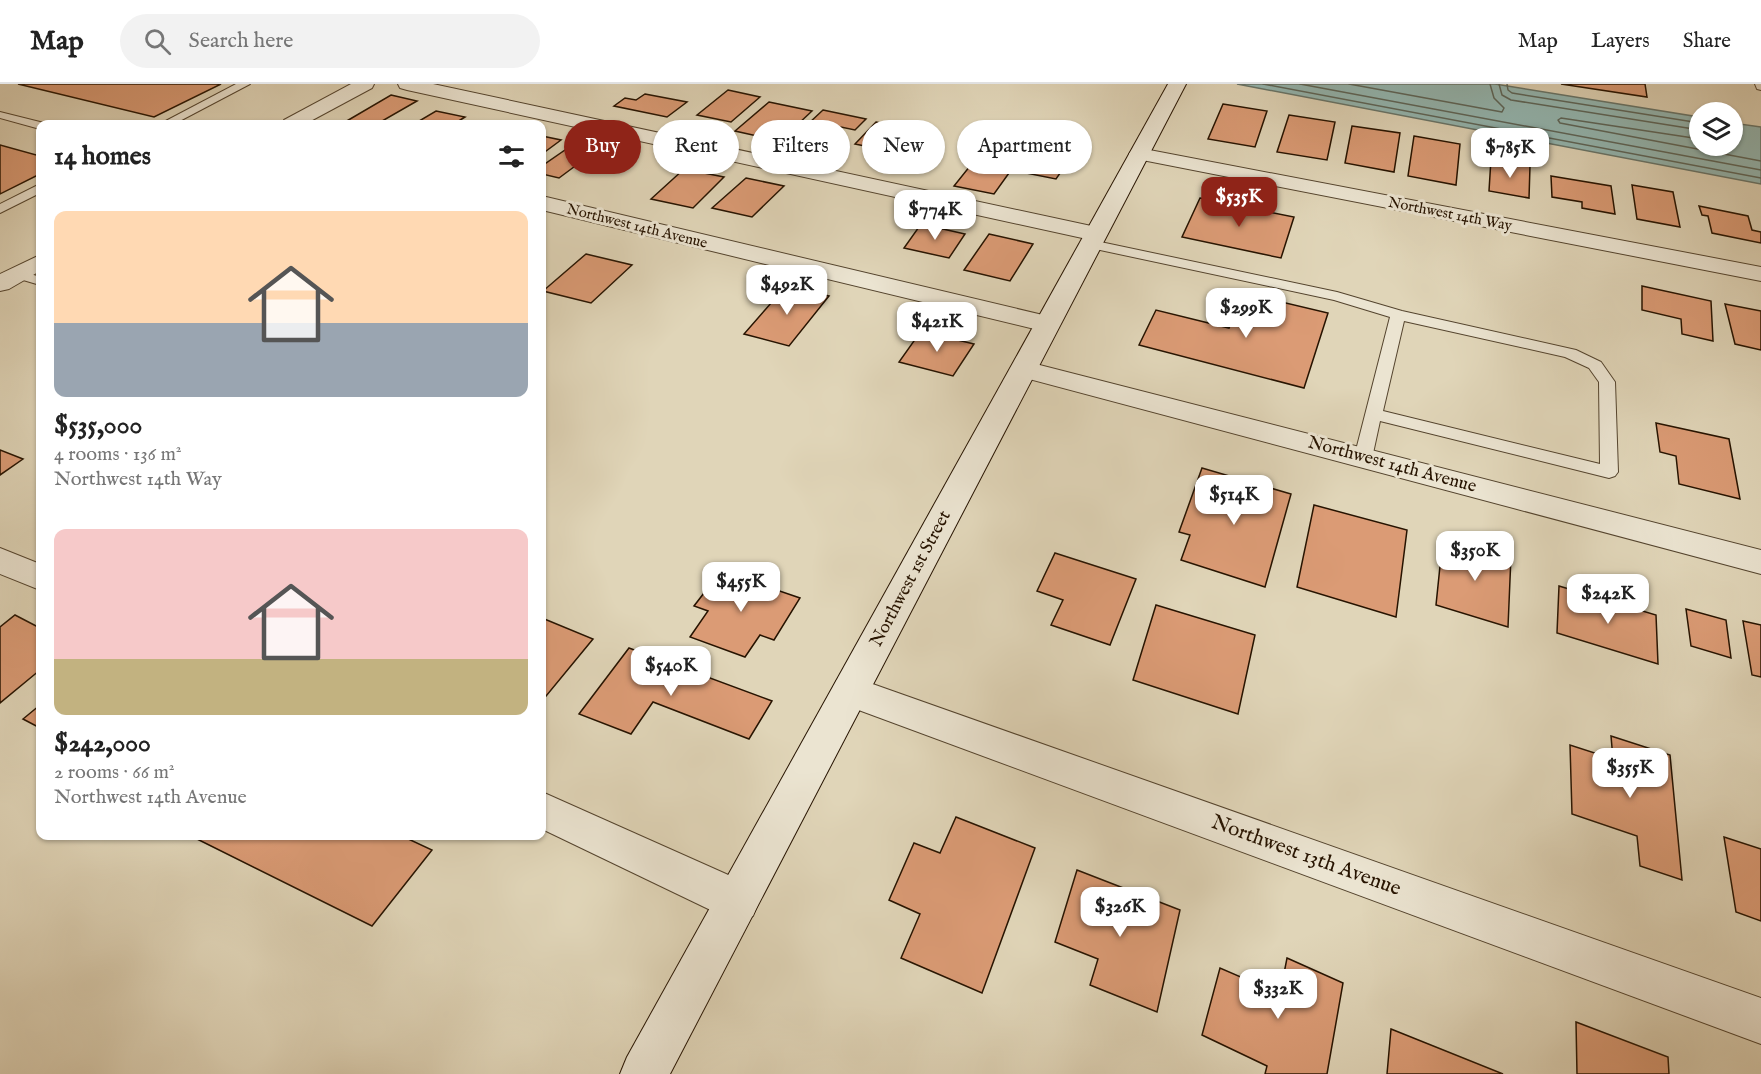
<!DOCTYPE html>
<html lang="en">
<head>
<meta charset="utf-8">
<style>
  body { margin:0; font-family:"IM FELL English",serif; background:#f2f2f2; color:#222; height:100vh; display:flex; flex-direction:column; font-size:22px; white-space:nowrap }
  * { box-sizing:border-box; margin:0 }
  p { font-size:20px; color:#767676 }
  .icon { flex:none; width:33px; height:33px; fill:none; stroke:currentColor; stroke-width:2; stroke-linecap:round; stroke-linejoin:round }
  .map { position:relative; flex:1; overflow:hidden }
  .drawer { position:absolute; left:36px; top:36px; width:510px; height:720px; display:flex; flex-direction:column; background:#fff; border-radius:12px; box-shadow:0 2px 4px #0004 }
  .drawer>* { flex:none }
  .guide { position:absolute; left:564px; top:36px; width:570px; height:54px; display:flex; gap:12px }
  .buttons { position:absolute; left:1689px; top:18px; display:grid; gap:12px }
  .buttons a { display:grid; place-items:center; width:54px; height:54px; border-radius:50%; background:#fff; box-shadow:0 2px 4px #0004; font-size:30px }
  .price { position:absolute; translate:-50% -51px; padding:0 14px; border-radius:12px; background:#fff; color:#222; font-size:20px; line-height:39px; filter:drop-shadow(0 2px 3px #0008) }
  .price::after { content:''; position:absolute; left:50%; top:36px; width:18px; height:14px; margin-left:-9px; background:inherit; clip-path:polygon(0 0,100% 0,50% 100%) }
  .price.active { background:#8f2418; color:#fff }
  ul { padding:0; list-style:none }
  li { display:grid; align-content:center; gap:12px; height:318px; padding:0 18px }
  li span { display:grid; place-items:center; height:186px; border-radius:12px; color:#555 }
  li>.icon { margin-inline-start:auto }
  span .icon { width:108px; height:108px; fill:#fffc; stroke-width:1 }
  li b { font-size:26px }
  h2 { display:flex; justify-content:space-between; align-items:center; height:72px; padding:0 18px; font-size:26px }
  .chip { padding:0 21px; border-radius:27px; background:#fff; box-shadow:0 2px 4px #0004; font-size:21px; line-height:54px }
  .chip.active { background:#8f2418; color:#fff }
  header { display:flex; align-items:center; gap:36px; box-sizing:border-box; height:84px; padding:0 30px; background:#fff; border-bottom:2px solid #e0e0e0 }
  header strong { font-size:28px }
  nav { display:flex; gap:33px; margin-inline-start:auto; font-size:21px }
  .search { width:420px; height:54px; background:#f2f2f2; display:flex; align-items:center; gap:15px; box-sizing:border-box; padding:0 21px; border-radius:33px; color:#767676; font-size:22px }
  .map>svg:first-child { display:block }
</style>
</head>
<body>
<header>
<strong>Map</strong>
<div class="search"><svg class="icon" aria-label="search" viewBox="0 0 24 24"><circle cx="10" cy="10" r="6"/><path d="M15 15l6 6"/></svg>Search here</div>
<nav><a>Map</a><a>Layers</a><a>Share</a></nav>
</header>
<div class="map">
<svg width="1761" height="990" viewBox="0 0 1761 990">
  <rect width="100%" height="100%" fill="#e0d5b8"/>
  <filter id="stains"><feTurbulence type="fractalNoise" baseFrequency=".00333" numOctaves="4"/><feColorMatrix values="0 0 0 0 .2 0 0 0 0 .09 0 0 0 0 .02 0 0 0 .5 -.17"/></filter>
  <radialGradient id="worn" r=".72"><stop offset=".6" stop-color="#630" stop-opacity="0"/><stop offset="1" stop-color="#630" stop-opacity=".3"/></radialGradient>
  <polygon fill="#94b8b3" stroke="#68766b" stroke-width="1.5" points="1237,0 1495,0 1699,33 1700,62 1732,62 1733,39 1761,43 1761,100"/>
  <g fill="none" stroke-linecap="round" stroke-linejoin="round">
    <g stroke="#5d665a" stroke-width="1.5">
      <polyline points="1263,0 1761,94"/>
      <polyline points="1300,0 1761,86"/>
      <polyline points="1349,0 1502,28 1504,24 1494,14 1490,0"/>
      <polyline points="1499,0 1502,11 1511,16 1700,46"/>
      <polyline points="1507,0 1508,6 1512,9 1700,39"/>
      <polyline points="1700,55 1561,34 1558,36 1560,39 1761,77"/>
    </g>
  </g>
  <g fill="#db9b75" stroke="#261300" stroke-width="1.5">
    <polygon points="18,0 221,0 154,33"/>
    <polygon points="1561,0 1645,0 1647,13"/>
    <polygon points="728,6 760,13 731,38 697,31"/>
    <polygon points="645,10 687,18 667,33 614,22 625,14 636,16"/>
    <polygon points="391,11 417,17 377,40 345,38"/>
    <polygon points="769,18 812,27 780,57 735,47"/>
    <polygon points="1223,20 1267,27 1255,63 1208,55"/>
    <polygon points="823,26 866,35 855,46 841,43 823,61 793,54"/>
    <polygon points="436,27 465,33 454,40 414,40"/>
    <polygon points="1289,31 1335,38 1327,76 1277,68"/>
    <polygon points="876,38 919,47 899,69 855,60"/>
    <polygon points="1352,42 1400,49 1394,88 1345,79"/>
    <polygon points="542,52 561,56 542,70"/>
    <polygon points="1414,52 1460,60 1456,101 1408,92"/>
    <polygon points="0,61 40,72 40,90 0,110"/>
    <polygon points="1037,65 1072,72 1056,95 1006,85 1015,74 1028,77"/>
    <polygon points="565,66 590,71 559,94 542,90 542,82"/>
    <polygon points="1491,75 1530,82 1529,114 1489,107"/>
    <polygon points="970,82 1009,89 994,110 954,102"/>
    <polygon points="684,85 724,93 693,124 651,115"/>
    <polygon points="1551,92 1611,102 1615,130 1582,124 1582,118 1552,113"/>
    <polygon points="746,94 784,102 752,133 712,124"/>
    <polygon points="1632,101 1673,108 1680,143 1637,135"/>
    <polygon points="1200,114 1294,133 1281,174 1182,153"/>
    <polygon points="1699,122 1748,132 1752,146 1761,148 1761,159 1712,149 1708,132 1702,131"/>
    <polygon points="921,140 965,150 949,174 904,164"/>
    <polygon points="989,150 1033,160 1010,197 964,186"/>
    <polygon points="586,170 632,181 591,219 543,207"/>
    <polygon points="786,202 829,212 789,262 744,250"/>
    <polygon points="1642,202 1711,217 1713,257 1682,250 1681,235 1642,226"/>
    <polygon points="1244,209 1328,229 1304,304 1139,261 1156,226 1229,244"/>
    <polygon points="1725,220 1761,227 1761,266 1735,260"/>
    <polygon points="921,247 974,260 953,292 899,278"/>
    <polygon points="1656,339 1729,355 1740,415 1679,400 1676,372 1660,368"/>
    <polygon points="0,366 23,375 0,391"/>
    <polygon points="1202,384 1291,410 1265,503 1181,476 1190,451 1179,448"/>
    <polygon points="1314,421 1407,446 1396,533 1297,503"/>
    <polygon points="1443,453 1511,472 1508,543 1436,521"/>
    <polygon points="1055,469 1136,495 1110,561 1051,541 1063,516 1037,507"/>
    <polygon points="721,487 800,514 774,556 760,551 745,573 690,553 708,527 694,522"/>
    <polygon points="1559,502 1656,531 1658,580 1557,549"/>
    <polygon points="1156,521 1255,551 1238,630 1133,596"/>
    <polygon points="1686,525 1726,536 1731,574 1691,562"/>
    <polygon points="15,531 40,544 40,586 0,619 0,543"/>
    <polygon points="542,534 593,555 542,617"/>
    <polygon points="1743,537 1761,541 1761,593 1752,591"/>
    <polygon points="629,564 772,617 749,655 653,618 631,650 579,630"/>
    <polygon points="40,621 40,644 23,635"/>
    <polygon points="1611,652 1670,671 1682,796 1640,782 1637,752 1572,730 1570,661 1613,675"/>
    <polygon points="956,733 1035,764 982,909 901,874 920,830 889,816 914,759 940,769"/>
    <polygon points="191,752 402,752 432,766 372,842"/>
    <polygon points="1724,753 1761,765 1761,837 1736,828"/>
    <polygon points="1077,786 1180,826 1157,928 1090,901 1098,875 1055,858"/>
    <polygon points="1287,874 1343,899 1327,990 1265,990 1267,982 1202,951 1220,884 1280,910"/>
    <polygon points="1576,938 1668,973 1669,990 1577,990"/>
    <polygon points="1391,945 1503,990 1387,990"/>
  </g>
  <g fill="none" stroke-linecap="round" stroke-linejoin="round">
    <g stroke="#54442e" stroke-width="2">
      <g id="lane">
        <polygon points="236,0 250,0 174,40 160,40"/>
        <polygon points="1755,0 1761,0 1761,6 1757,5"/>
        <polygon points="0,28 44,39 45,40 40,40 40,45 0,34"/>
        <polygon points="40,100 40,109 0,129 0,120"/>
        <path d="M1091 156 1337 208 1402 227 1576 266 1601 278 1615 298 1618 388 1615 392 1609 394 1380 337 1372 374 1369 378H1357L1354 374 1390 233 1334 216 1086 163 1084 160ZM1404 237 1565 273 1589 284 1599 298 1600 380 1383 327Z"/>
        <polygon points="18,186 40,193 40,201 13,193 11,190"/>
      </g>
    </g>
    <g stroke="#54442e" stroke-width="2">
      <g id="street">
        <polygon points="351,0 374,0 372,4 305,40 281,40 284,36"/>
        <polygon points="398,0 433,0 1096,143 1104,145 1107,150 1104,155 1096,157 407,6 400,4"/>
        <polygon points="1139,64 1761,183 1761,197 1132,74 1129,70 1132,66"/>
        <polygon points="542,112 1047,232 1056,235 1060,240 1056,245 1047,248 542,126"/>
        <polygon points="40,171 40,187 9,205 0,207 0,190"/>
        <polygon points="1024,277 1761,466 1761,490 1014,291 1011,285 1014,279"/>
        <polygon points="0,464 40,480 40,506 0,490"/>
        <polygon points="850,592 1761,914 1761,960 837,618 832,607 837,596"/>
        <polygon points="542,708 753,802 759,817 753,832 738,838 723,832 542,745"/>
      </g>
    </g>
    <g stroke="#261300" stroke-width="2">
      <polygon id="secondary" points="1168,0 1186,0 670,990 620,990 627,973"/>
    </g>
    <use href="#lane" fill="#ebe4d1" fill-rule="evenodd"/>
    <use href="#street" fill="#ebe4d1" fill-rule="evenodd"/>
    <use href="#secondary" fill="#ebe4d1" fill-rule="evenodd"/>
  </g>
  <g text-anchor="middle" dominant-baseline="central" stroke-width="6" stroke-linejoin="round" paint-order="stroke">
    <g font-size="15" fill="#261300" stroke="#ebe4d1">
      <text transform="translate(1450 130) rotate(11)">Northwest 14th Way</text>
      <text transform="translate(637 142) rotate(14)">Northwest 14th Avenue</text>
    </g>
    <g font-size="18" fill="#261300" stroke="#ebe4d1">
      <text transform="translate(1392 381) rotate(15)">Northwest 14th Avenue</text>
      <text transform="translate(911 495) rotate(-62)">Northwest 1st Street</text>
    </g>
    <g font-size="21" fill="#261300" stroke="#ebe4d1">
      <text transform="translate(1306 772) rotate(20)">Northwest 13th Avenue</text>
    </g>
  </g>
  <rect width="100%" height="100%" filter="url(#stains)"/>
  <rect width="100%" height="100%" fill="url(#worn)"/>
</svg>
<div class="buttons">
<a><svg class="icon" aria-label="layers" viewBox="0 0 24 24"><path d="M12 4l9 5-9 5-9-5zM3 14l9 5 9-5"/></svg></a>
</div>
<b class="price" style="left:1510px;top:95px">$785K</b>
<b class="price active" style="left:1239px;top:144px">$535K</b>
<b class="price" style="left:935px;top:157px">$774K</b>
<b class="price" style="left:787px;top:232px">$492K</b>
<b class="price" style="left:1246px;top:255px">$299K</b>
<b class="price" style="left:937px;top:269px">$421K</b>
<b class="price" style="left:1234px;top:442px">$514K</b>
<b class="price" style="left:1475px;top:498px">$350K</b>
<b class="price" style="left:741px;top:529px">$455K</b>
<b class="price" style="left:1608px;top:541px">$242K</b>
<b class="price" style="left:671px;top:613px">$540K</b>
<b class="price" style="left:1630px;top:715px">$355K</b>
<b class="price" style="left:1120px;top:854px">$326K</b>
<b class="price" style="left:1278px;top:936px">$332K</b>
<div class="guide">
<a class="chip active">Buy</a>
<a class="chip">Rent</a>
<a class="chip">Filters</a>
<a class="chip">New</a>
<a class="chip">Apartment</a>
</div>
<section class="drawer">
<h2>14 homes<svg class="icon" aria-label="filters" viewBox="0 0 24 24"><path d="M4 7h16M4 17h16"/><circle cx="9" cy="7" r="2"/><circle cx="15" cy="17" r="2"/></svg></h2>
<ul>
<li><span style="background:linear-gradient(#ffd9b3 60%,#9aa5b1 0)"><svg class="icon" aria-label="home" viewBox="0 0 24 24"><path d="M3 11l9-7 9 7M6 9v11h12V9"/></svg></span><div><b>$535,000</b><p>4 rooms · 136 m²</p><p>Northwest 14th Way</p></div></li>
<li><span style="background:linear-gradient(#f6c9c9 70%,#c2b280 0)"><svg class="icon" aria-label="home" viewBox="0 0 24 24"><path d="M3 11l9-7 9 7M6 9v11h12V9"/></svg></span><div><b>$242,000</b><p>2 rooms · 66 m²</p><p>Northwest 14th Avenue</p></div></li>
</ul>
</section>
</div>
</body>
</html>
